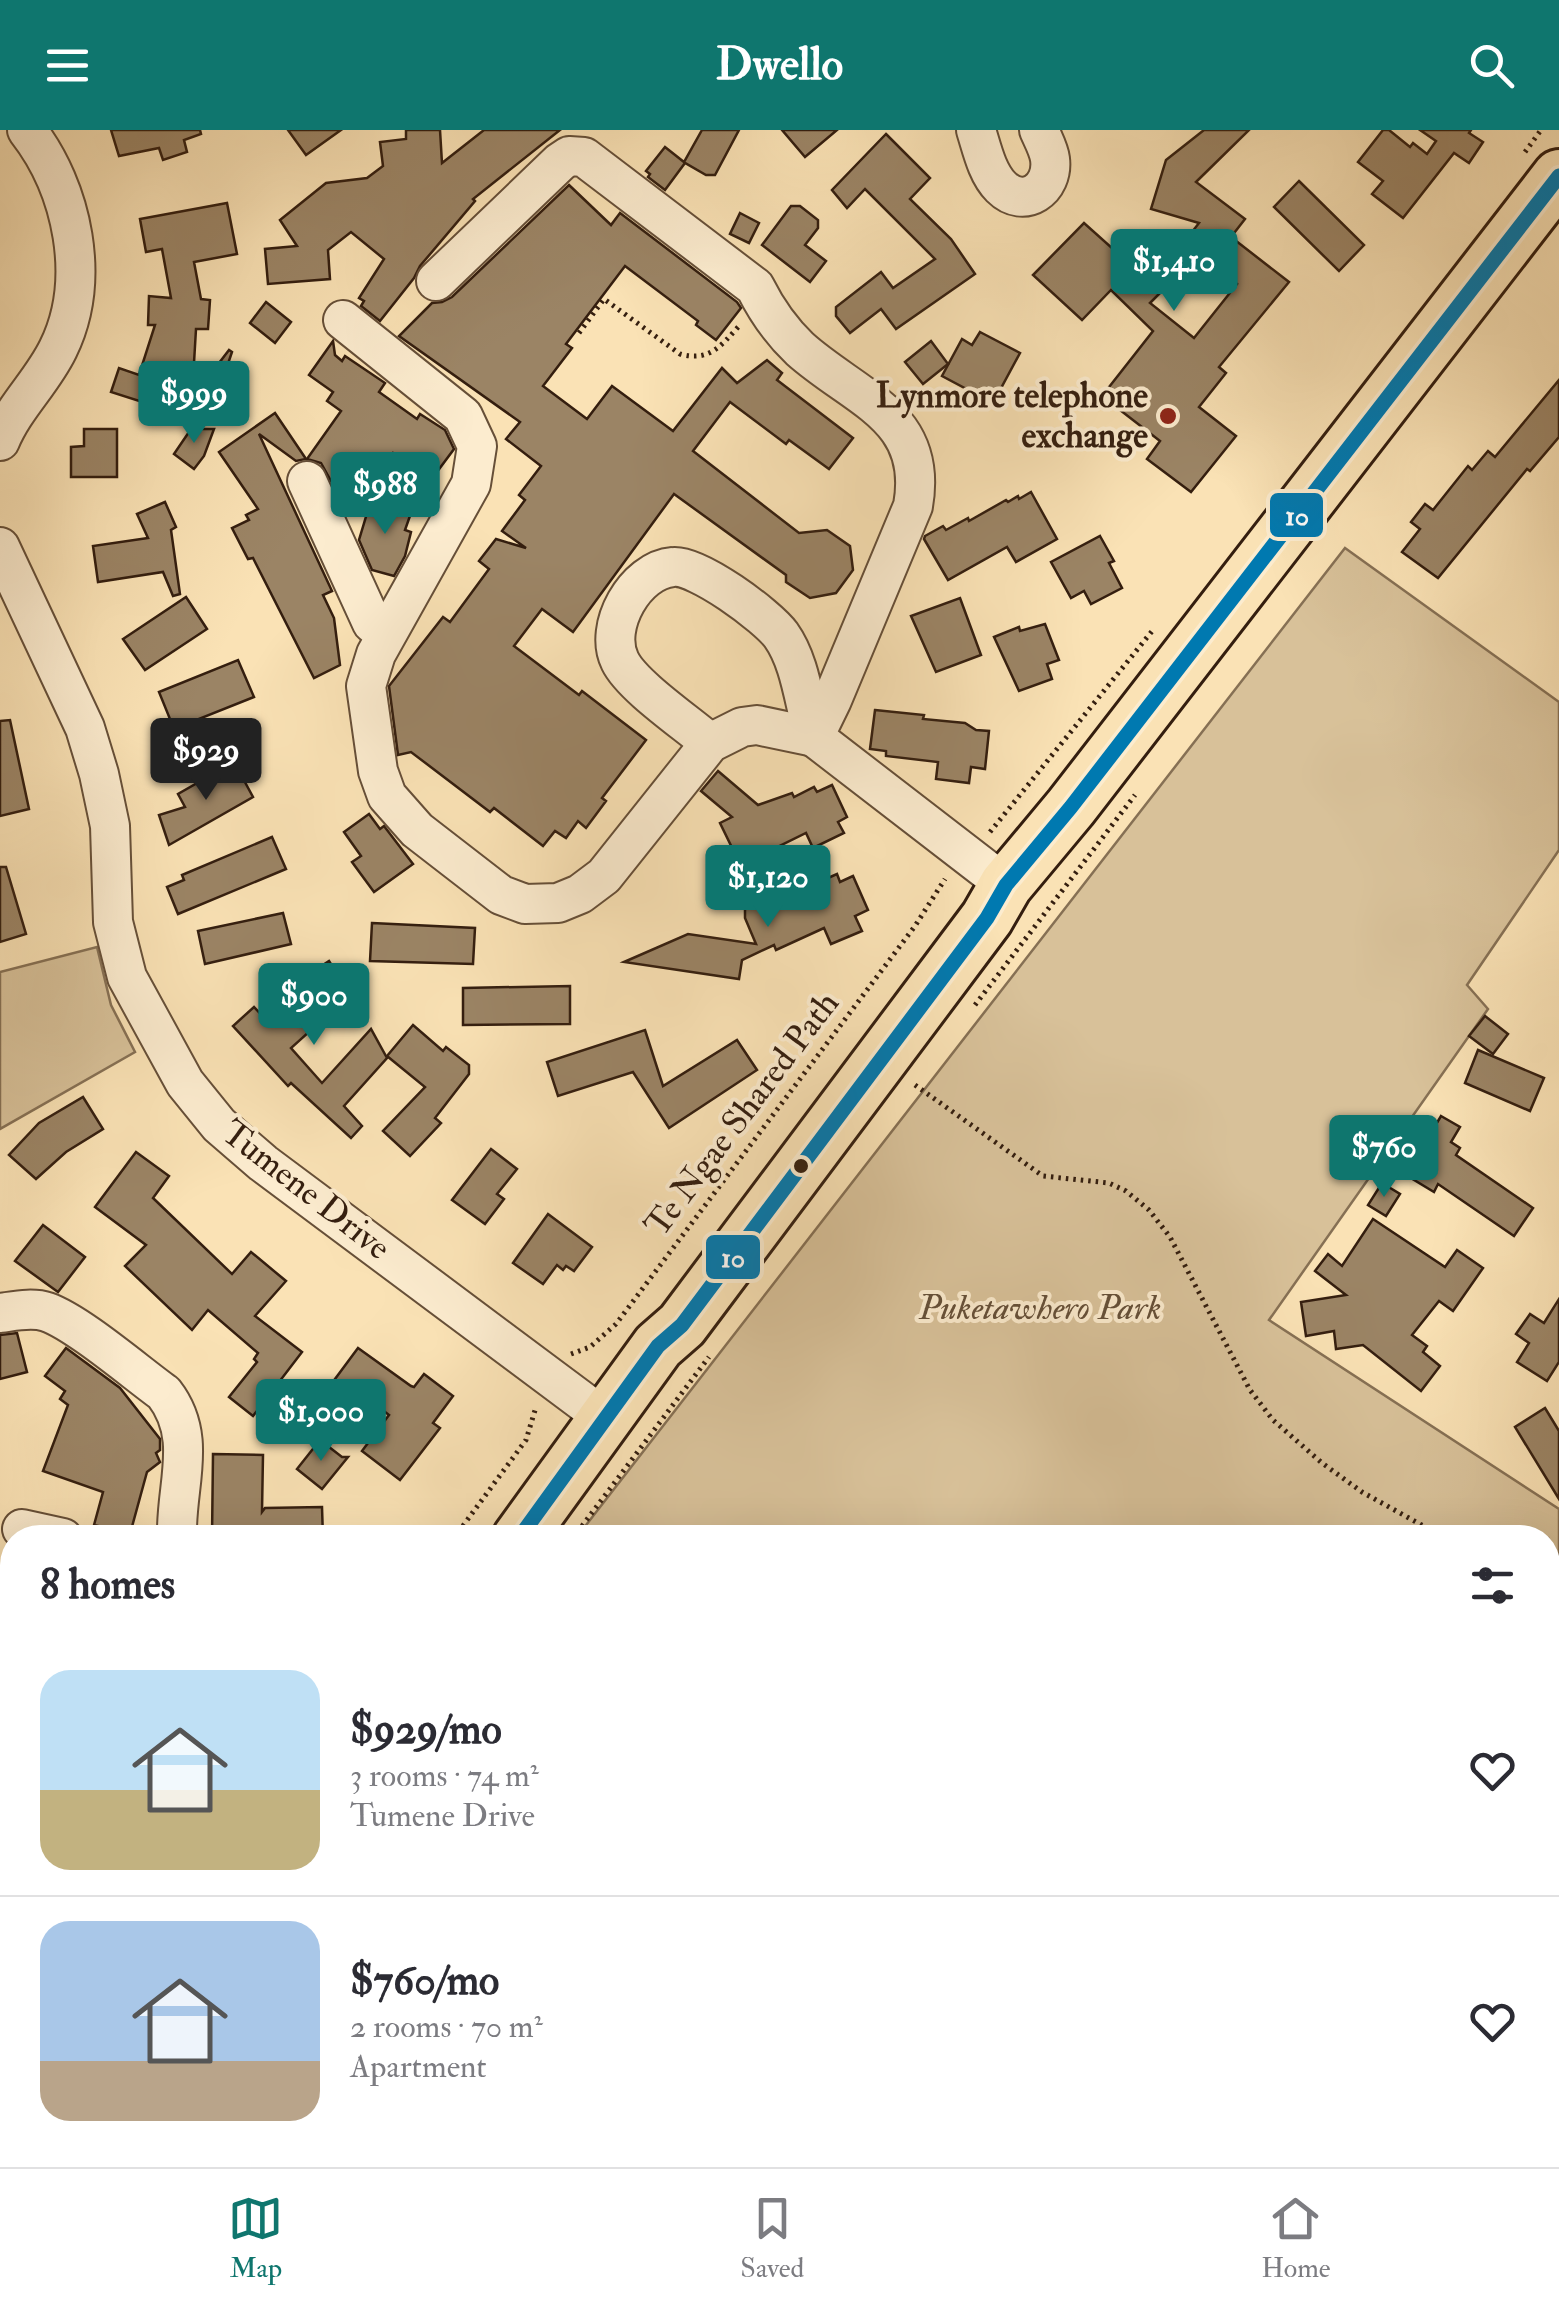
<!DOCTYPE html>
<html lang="en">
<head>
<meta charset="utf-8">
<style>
  body { margin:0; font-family:"IM FELL Double Pica",serif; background:#f7f7f7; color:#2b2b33; height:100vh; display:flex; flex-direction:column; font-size:38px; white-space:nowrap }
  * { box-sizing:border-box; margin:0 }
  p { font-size:32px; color:#7c7c81 }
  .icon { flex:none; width:55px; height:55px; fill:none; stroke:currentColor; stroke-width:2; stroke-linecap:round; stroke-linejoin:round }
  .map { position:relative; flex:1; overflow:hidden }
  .drawer { position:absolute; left:0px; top:1395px; width:1560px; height:642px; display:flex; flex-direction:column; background:#fff; border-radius:40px 40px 0 0; box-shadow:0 10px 40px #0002 }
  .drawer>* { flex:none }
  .price { position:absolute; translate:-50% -85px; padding:0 22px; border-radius:10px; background:#0f766e; color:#fff; font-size:32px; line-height:65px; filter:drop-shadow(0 2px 5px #0008) }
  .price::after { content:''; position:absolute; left:50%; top:60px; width:30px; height:22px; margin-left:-15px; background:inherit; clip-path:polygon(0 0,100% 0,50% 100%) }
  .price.on { background:#222; color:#fff }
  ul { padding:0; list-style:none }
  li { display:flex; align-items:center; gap:30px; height:250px; padding:0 40px }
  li+li { border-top:2px solid #e1e1e2 }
  li span { display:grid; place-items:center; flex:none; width:280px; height:200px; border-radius:30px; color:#555 }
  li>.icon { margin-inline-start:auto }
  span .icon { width:120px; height:120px; fill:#fffc; stroke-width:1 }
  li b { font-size:42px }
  h2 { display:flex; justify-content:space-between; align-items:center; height:120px; padding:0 40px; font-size:42px }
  header { display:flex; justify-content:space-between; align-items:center; height:130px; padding:0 40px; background:#0f766e; color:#fff; font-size:45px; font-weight:800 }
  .menu { display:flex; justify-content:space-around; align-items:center; height:140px; border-top:2px solid #e1e1e2; background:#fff; font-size:28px; color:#7c7c81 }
  .menu a { display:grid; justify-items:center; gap:5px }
  .menu .on { color:#0f766e }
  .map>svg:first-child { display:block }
</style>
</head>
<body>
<header><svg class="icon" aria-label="menu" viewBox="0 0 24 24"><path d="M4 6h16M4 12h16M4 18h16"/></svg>Dwello<svg class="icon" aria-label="search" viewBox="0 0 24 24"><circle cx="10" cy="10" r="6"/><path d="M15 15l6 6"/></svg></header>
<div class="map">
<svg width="1559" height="2037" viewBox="0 0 1559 2037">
  <rect width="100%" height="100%" fill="#fae2b5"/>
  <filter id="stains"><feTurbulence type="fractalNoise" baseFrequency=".002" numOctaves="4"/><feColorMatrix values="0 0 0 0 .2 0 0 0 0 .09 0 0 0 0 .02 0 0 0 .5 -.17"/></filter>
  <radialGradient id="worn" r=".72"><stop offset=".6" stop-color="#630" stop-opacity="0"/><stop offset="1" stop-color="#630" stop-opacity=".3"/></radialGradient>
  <g fill="#d8c199" stroke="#867054" stroke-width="2.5">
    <polygon points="1345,418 1559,572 1559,720 1467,855 1488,879 1269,1190 1559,1379 1559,2037 748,2037 742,2025 1548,2025 1548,1408 576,1408"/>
    <polygon points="97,817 111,875 135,922 0,999 0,842"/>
  </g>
  <g fill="#9b8465" stroke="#341e0f" stroke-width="2.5">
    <polygon points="111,0 200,0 201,4 184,10 187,22 163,30 159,18 119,26"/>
    <polygon points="288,0 341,0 306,25"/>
    <polygon points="406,0 440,0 442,33 484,0 560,0 473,69 475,71 420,136 414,148 380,191 361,176 364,171 359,168 384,129 351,102 328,120 330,149 268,154 265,119 297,116 280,90 326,53 367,48 383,36 380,12 406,9"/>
    <polygon points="702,0 739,0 715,45 706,45 685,33 665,60 648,47 650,44 646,41 665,17 684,32"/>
    <polygon points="782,0 837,0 805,27"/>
    <polygon points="1204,0 1249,0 1196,52 1245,89 1231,107 1289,152 1219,237 1226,243 1199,277 1236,306 1191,362 1147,329 1160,311 1102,266 1153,201 1111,160 1082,190 1033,145 1084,93 1161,162 1150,173 1194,208 1237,154 1185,111 1199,93 1151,79 1166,30"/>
    <polygon points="1383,0 1389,0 1410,17 1413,13 1427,24 1436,11 1420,0 1471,0 1469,3 1483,12 1469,33 1454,23 1403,88 1372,64 1383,51 1358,32"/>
    <polygon points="886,4 930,48 910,69 951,109 975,144 896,199 881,179 850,203 836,186 836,177 881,142 893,158 935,129 865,59 847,78 832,60"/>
    <polygon points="1299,51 1364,115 1339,141 1274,77"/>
    <polygon points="569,55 611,95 620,83 737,172 741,178 716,210 696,195 698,191 625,136 566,214 572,218 543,256 587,289 612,256 673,301 722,238 737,253 767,230 782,243 777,250 853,308 829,339 789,310 786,314 730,272 693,321 799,403 827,400 850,416 853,440 836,463 810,468 786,452 786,445 674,364 573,502 542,479 514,516 579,565 582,561 646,610 602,668 606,671 586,698 578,691 566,708 555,701 543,716 494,678 490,682 411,622 398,625 389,556 443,487 450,492 489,439 479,431 496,409 526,418 502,401 525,370 519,365 541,336 506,309 520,292 399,206 432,173 442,172 452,167"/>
    <polygon points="227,73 237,124 194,132 201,169 210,170 208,199 196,199 193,250 203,254 229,220 232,222 208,293 111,262 119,238 139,245 155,195 148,195 149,166 171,168 162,119 146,122 140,89"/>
    <polygon points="791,76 800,76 818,90 818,98 805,115 826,131 810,152 762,115"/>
    <polygon points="740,83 759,93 749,113 730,104"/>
    <polygon points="266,172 291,192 275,213 250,193"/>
    <polygon points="980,202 1020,223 993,273 942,246 962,209 972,215"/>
    <polygon points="333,211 335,225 342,231 345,226 385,253 379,262 417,289 420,284 445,300 454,319 431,350 393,323 356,374 336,360 321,333 307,329 341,281 327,271 333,262 309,245"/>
    <polygon points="931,211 948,234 923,254 905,232"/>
    <polygon points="1559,250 1559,307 1530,341 1527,339 1438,448 1402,422 1420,399 1411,392 1425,374 1433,380 1468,336 1472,340 1488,321 1495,327"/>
    <polygon points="275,283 306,329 296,331 259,304 332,461 323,465 334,488 340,535 314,548 253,428 248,429 232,398 249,390 246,385 258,379 219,322"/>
    <polygon points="84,299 117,299 117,347 71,347 71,317 84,316"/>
    <polygon points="191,299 214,299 204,326 194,339 174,324"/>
    <polygon points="1031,362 1057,409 1016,432 1007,417 948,450 924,409 925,406 943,396 946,400 968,388 969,391 1006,370 1008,372 1018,366 1019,369"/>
    <polygon points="371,370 411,383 405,400 411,402 405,426 394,446 372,440 359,410"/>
    <polygon points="165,372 176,397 171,400 180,464 173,466 163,442 98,452 93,416 148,408 137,384"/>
    <polygon points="1100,406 1114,431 1109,433 1122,458 1091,474 1084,461 1071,468 1051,432"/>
    <polygon points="186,467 207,499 145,540 123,509"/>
    <polygon points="960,468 981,525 936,542 911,486"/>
    <polygon points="1045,494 1059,530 1047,534 1052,549 1019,561 994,507 1019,497 1020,501"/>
    <polygon points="238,530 254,567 174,599 159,562"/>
    <polygon points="875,580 924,585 923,589 965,593 976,600 989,601 985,639 971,637 969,653 936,649 938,632 886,626 886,621 870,619"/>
    <polygon points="10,590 29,679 0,686 0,591"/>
    <polygon points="234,632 253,667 169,715 159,685 185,677 178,664"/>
    <polygon points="718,641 758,675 792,663 794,667 814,657 817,662 832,655 847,687 838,692 844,703 813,718 806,703 751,730 749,727 739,732 720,693 732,687 701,661"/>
    <polygon points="369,684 380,699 384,696 413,734 374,762 352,732 361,726 344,702"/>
    <polygon points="272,707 286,739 178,784 167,757 184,750 182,745"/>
    <polygon points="0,737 6,737 26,804 0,812"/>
    <polygon points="837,744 840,752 853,746 868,780 855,786 862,801 831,814 824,798 776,820 774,815 742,830 739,849 624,832 688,804 756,814 745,788 745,779 756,774 765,776"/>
    <polygon points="283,783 291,814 205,834 198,801"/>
    <polygon points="372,793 475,798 473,834 370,831"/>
    <polygon points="329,831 350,865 291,918 322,953 371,899 387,928 344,976 362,996 351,1008 291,953 288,956 233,896 254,877 268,892 314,851 309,844"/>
    <polygon points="570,856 570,894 463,895 463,858"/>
    <polygon points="1485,886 1508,904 1493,924 1469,906"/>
    <polygon points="413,895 443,921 446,917 469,935 469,944 435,988 441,993 410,1026 383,1001 425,957 387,926"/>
    <polygon points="645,900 663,956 737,910 757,940 669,998 633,942 558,966 547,932"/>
    <polygon points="1478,920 1544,948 1530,981 1465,953"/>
    <polygon points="83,967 103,999 66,1022 36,1049 9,1025 39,993"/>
    <polygon points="1441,986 1460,997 1451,1012 1460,1018 1456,1025 1533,1078 1514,1106 1438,1054 1434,1062 1406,1045"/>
    <polygon points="491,1019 517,1039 497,1064 504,1069 485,1094 452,1070"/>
    <polygon points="136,1022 169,1046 153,1068 232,1144 251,1122 286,1151 255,1186 302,1222 253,1286 229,1267 257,1232 254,1229 258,1223 208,1180 192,1200 125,1136 146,1115 95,1077"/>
    <polygon points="1382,1053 1400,1064 1386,1086 1368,1075"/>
    <polygon points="548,1084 592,1117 574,1141 566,1136 563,1140 557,1135 543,1154 513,1133"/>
    <polygon points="1373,1089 1445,1137 1457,1120 1483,1138 1453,1181 1439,1171 1412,1205 1427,1216 1423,1222 1440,1236 1421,1261 1363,1215 1336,1219 1334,1201 1306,1206 1301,1172 1346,1165 1315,1141 1328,1124 1342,1136"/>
    <polygon points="43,1095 85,1127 58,1162 15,1131"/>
    <polygon points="1559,1169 1559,1232 1547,1251 1517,1232 1529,1213 1516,1204 1530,1184 1544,1193"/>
    <polygon points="17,1203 27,1242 0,1249 0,1205"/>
    <polygon points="66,1218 120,1258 160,1309 160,1320 156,1323 160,1332 147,1342 130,1404 94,1395 103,1362 43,1341 68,1275 60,1269 65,1261 45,1246"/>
    <polygon points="358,1218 411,1256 414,1257 424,1244 453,1266 433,1293 440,1298 400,1350 362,1321 389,1285 355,1259 333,1288 315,1276"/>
    <polygon points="1545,1278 1559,1301 1559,1369 1515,1297"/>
    <polygon points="320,1310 342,1327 348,1327 322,1359 297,1339"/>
    <polygon points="213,1324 263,1325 262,1382 265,1378 322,1377 323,1408 212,1408"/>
  </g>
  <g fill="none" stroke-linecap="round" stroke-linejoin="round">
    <g stroke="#664f38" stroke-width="42">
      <g id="minor">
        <path d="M976 0C982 19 987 43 1001 57 1024 80 1054 59 1050 29 1049 20 1043 9 1039 0"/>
        <path d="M436 151 560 32 569 26 584 27 755 157C766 179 781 201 800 219 856 269 929 286 913 376L832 570 814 607 1006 755"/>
        <polyline points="343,190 463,286 477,316 471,354 376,524 366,556 378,641 387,666 417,700 501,765 525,774 558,773 580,764 604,746 710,613 742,597 757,595 814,607"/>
        <path d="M0 311C14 277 42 252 58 219 92 150 73 59 27 0"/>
        <polyline points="307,351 372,493 386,504"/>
        <polyline points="0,417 85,598 99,644 110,696 113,792 127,847 185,953 219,995 263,1033 606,1289"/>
        <path d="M710 613C687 593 632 556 620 531 603 497 635 440 673 437 697 434 767 486 781 505 801 533 804 574 814 607"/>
        <path d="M0 1183C15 1181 32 1177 47 1182 78 1193 135 1242 164 1263 199 1308 175 1356 177 1408"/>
        <polyline points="22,1399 63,1408"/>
        <polyline points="0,1646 12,1650"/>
        <polyline points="454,2025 460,2037"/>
      </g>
    </g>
    <g stroke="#341e0f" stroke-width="58">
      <g id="highway">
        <polyline points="519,1408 658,1216 682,1195 987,788 1006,755 1071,677 1559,46"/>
        <polyline points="53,2037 62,2025"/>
      </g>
    </g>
    <g stroke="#341e0f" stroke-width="5" stroke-dasharray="2.5 5" stroke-linecap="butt">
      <polyline points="1525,22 1541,0"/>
      <path d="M579 203 604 169 680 224C709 232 721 216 739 196"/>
      <polyline points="990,702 1153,500"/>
      <polyline points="975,875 1135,665"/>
      <polyline points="915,955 1043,1046 1109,1053 1126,1061 1149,1080 1170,1107 1250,1260 1273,1290 1322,1333 1362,1362 1445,1408"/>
      <polyline points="571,1224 590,1217 616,1194 915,796 945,749"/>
      <polyline points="454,1408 526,1310 536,1277"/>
      <polyline points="573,1408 709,1227"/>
      <polyline points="1548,1472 1559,1479"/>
      <polyline points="0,2007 12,1991"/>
    </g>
    <use href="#minor" stroke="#fceccf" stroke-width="38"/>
    <use href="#highway" stroke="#fae2b5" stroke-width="52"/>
    <g stroke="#fceccf" stroke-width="22">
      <polyline id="bus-1" points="519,1408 658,1216 682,1195 987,788 1006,755 1071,677 1559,46"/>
    </g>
    <use href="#bus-1" stroke="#0079b0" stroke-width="15"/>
  </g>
  <circle fill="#8f2418" stroke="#fceccf" stroke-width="4" cx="1168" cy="286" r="10"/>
  <circle fill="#341e0f" stroke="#fceccf" stroke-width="4" cx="801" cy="1036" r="9"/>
  <g text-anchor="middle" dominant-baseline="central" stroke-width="8" stroke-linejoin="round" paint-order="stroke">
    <g font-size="35" font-weight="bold" fill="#341e0f" stroke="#fceccf" text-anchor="end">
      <text x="1148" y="266">Lynmore telephone<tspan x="1148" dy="40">exchange</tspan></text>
    </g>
    <g font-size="35" fill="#341e0f" stroke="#fceccf">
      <text transform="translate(742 984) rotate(-53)">Te Ngae Shared Path</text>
      <text transform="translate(306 1060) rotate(38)">Tumene Drive</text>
    </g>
    <g font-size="35" font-style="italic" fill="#654f38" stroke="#fceccf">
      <text x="1040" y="1178">Puketawhero Park</text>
    </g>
  </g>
  <g stroke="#fceccf" stroke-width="4">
    <rect x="1268" y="361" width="57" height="48" rx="10" fill="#0079b0"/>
    <rect x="704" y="1103" width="58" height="48" rx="10" fill="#0079b0"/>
  </g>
  <g font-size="28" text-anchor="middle" font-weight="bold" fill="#fff">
    <text x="1297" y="395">10</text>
    <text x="733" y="1137">10</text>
  </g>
  <rect width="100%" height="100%" filter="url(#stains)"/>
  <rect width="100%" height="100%" fill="url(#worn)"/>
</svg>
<b class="price" style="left:1174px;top:184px">$1,410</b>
<b class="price" style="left:194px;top:316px">$999</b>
<b class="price" style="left:385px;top:407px">$988</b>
<b class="price on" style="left:206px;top:673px">$929</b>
<b class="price" style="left:768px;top:800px">$1,120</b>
<b class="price" style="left:314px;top:918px">$900</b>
<b class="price" style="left:1384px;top:1070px">$760</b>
<b class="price" style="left:321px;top:1334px">$1,000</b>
<section class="drawer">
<h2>8 homes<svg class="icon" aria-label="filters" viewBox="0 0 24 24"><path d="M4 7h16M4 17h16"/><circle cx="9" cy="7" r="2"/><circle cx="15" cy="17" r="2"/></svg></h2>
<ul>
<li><span style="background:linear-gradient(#bfe0f5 60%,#c2b280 0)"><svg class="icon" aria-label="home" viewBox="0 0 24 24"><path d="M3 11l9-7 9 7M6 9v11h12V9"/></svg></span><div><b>$929/mo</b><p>3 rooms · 74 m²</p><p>Tumene Drive</p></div><svg class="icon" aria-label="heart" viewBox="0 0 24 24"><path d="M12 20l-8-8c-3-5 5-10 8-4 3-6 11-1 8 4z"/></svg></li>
<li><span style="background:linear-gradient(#a9c7e8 70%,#b9a48a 0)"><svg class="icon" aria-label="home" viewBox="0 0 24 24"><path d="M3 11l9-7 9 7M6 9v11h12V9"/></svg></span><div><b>$760/mo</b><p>2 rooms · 70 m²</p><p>Apartment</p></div><svg class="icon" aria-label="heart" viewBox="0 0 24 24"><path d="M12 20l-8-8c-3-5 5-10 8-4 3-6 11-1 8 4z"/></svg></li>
</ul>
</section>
</div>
<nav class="menu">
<a class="on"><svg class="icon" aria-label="map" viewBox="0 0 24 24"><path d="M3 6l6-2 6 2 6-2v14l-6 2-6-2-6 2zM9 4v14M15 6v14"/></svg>Map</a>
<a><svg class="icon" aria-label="saved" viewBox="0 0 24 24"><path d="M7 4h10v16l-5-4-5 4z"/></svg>Saved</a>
<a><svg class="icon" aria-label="home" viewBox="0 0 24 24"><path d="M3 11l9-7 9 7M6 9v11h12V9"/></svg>Home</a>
</nav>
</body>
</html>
